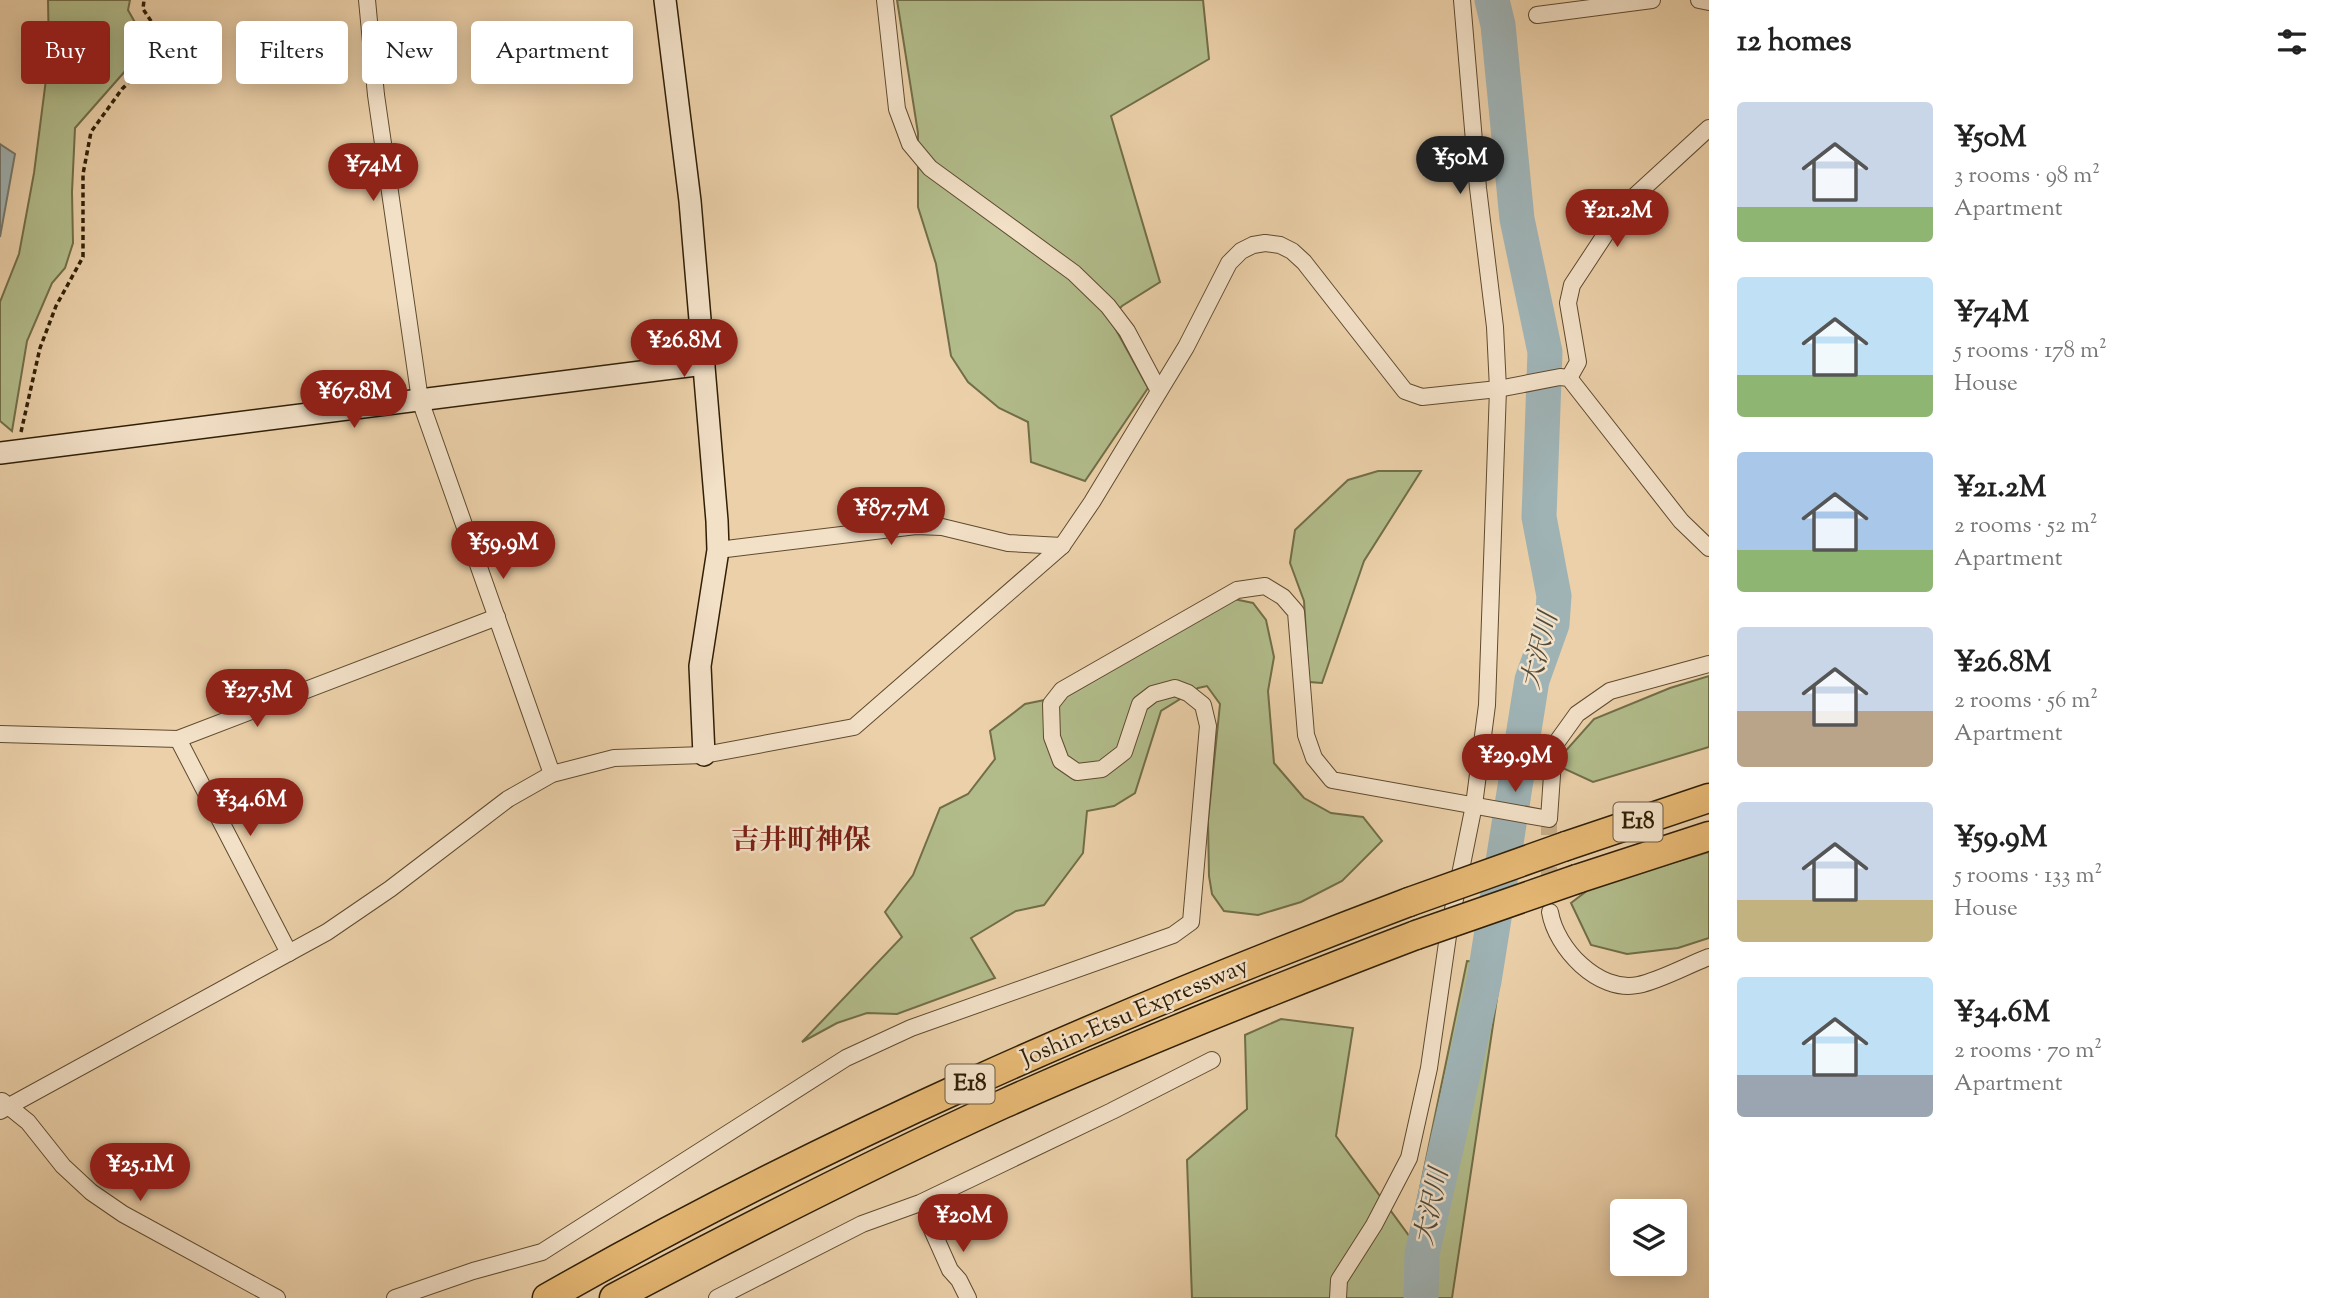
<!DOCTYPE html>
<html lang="en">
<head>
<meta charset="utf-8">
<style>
  body { margin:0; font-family:"Sorts Mill Goudy","Noto Serif JP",serif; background:#f2f2f2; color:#222; height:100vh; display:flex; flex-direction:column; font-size:26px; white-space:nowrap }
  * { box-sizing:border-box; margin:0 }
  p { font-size:23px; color:#767676 }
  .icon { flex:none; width:38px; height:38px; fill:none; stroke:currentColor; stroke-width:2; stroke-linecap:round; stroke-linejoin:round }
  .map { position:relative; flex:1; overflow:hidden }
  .sheet { display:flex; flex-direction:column; background:#fff; width:630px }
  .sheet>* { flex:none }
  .guide { position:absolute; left:21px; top:21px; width:665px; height:63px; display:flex; gap:14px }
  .fabs { position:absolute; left:1610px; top:1199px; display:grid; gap:14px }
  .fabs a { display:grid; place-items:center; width:77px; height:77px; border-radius:7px; background:#fff; box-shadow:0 4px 18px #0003; font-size:35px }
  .price { position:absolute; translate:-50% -60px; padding:0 16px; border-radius:24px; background:#8f2418; color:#fff; font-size:23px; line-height:46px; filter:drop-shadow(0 2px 4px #0008) }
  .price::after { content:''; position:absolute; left:50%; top:42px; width:21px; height:16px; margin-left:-10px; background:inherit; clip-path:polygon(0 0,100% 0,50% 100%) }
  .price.selected { background:#222; color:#fff }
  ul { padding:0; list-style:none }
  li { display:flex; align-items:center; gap:21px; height:175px; padding:0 28px }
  li span { display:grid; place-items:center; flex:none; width:196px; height:140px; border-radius:7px; color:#555 }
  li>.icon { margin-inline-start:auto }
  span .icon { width:84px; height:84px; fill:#fffc; stroke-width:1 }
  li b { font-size:30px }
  h2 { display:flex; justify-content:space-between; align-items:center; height:84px; padding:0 28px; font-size:30px }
  .chip { padding:0 24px; border-radius:7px; background:#fff; box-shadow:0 4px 18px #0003; font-size:24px; line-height:63px }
  .chip.selected { background:#8f2418; color:#fff }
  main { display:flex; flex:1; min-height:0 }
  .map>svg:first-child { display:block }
</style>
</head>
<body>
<main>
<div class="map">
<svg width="1709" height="1298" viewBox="0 0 1709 1298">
  <rect width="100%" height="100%" fill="#ebd0a9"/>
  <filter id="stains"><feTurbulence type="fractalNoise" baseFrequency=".00286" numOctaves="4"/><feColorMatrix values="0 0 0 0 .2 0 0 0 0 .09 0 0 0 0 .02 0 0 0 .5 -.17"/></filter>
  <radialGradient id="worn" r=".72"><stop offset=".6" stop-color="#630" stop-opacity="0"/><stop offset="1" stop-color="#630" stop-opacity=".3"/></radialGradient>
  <g fill="#b2bc8b" stroke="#716e48" stroke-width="2">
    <polygon points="48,0 130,0 128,10 141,33 141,53 75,128 72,192 73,243 65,268 52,283 27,341 12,431 0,421 0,302 19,254 34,173 49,56"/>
    <polygon points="897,0 1203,0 1209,59 1111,116 1160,282 1122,306 1110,319 1148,388 1085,481 1031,462 1028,422 999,408 968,382 951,356 936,264 918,207 918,133"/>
    <polygon points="1378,471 1421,471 1364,561 1322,683 1309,682 1304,601 1290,563 1295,530 1348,480"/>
    <polygon points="1234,599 1253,603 1266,620 1274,657 1268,691 1274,763 1304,798 1331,813 1363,817 1382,841 1342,881 1301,902 1258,915 1224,911 1212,894 1209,876 1208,821 1220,704 1207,686 1198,688 1161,711 1135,793 1114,806 1087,811 1083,853 1044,905 1016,911 971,938 995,978 897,1014 867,1013 837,1023 802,1042 902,937 885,912 913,875 940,808 968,794 995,759 990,731 1025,704 1069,695"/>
    <polygon points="1709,676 1709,747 1593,782 1554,764 1594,719 1670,688"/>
    <polygon points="1709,852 1709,938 1678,948 1627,954 1591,945 1571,903 1592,887"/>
    <polygon points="1467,961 1502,965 1452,1298 1192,1298 1187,1160 1247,1109 1245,1035 1281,1019 1353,1028 1336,1136 1410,1237"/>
  </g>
  <polygon fill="#9fb3b5" stroke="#73786f" stroke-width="2" points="0,144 15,154 0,237"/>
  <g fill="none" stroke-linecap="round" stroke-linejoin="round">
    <polyline stroke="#9fb3b5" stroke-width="35" points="1421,1298 1422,1254 1484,981 1532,680 1552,624 1554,596 1539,517 1545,352 1517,219 1498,25 1492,0"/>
    <polyline stroke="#c6ad88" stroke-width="16" stroke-dasharray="16 8" stroke-linecap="butt" points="1549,819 1549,896"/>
    <g stroke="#5f4b2f" stroke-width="18">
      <g id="street">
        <polyline points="367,0 376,95 420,400 552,774"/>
        <polyline points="885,0 897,109 910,144 930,168 1074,273 1108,306 1127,331 1159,391"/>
        <polyline points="1699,0 1709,2"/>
        <polyline points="1537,15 1652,0"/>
        <polyline points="1569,378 1578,362 1568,303 1572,285 1624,206 1709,128"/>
        <polyline points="718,550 916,526 942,527 1008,543 1062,546"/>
        <polyline points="0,734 178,739 497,617"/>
        <polyline points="178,739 289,953"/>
        <path d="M1550 912C1556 948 1598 993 1638 985 1659 981 1688 965 1709 957"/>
        <polyline points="2,1101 28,1122 63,1166 91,1192 123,1214 277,1298"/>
        <polyline points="0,1111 327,932 390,889 508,799 552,774 614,758 704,755 854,727 1062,546 1092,502 1186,347 1229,263 1241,251 1253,245 1265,243 1280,245 1292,251 1304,262 1405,391 1422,397 1498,389 1560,377 1569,378 1681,521 1709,548"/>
        <polyline points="929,1223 950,1270 959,1280 968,1298"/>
        <polyline points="395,1298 473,1271 542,1252 846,1058 911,1028 1173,935 1191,922 1208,726 1203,705 1188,693 1175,688 1153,694 1140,704 1124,752 1102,769 1077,772 1061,761 1052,737 1051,704 1062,690 1237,590 1265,586 1283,597 1296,612 1306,735 1314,758 1332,780 1549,819 1554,746 1577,714 1610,691 1709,664"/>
        <polyline points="717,1298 862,1224 920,1203 1112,1111 1212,1060"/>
        <polyline points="1338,1298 1339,1280 1374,1225 1409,1158 1429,1068 1449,929 1474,805 1487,705 1498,389 1495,327 1478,188 1462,0"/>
      </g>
    </g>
    <g stroke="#301f06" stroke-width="24">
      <g id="secondary">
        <polyline points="665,0 690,201 717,521 718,550 700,666 704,755"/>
        <polyline points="0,453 704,364"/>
      </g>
    </g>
    <g stroke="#301f06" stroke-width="31">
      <g id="highway">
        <polyline points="1566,846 1709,798"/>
        <polyline points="1577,879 1709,836"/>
        <path d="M547 1298C822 1141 1113 1014 1409 902"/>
        <path d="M614 1298C742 1230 871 1164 1003 1104 1139 1043 1277 988 1416 935"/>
      </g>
    </g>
    <polyline stroke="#301f06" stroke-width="3.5" stroke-dasharray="5 3.5" stroke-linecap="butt" points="21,432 40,348 56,306 83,257 83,174 91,132 122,89 156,55 160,42 157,30 143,9 144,0"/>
    <use href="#street" stroke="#f2e0c7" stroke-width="16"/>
    <use href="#secondary" stroke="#f2e0c7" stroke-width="21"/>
    <use href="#highway" stroke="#e6b874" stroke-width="28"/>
    <g stroke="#301f06" stroke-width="31" stroke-linecap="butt">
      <g id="highway-bridge">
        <polyline points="1409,902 1566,846"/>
        <polyline points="1416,935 1577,879"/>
      </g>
    </g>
    <use href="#highway-bridge" stroke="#e6b874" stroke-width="28"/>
  </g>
  <g text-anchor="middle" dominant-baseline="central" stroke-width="5" stroke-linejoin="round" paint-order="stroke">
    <g fill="#f2e0c7" stroke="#6a5940" stroke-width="2">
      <rect x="1613.5" y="802.5" width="49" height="39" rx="5"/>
      <rect x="945.5" y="1064.5" width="49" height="39" rx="5"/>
    </g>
    <g font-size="23" font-weight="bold" fill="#301f06">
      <text x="1638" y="822">E18</text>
      <text x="970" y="1084">E18</text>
    </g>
    <g font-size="24" fill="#301f06" stroke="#f2e0c7">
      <text transform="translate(1135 1013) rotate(-23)">Joshin-Etsu Expressway</text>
    </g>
    <g font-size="26" font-style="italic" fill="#514b3b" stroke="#f2e0c7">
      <text transform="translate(1541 651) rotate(-76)">大沢川</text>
      <text transform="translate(1433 1207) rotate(-78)">大沢川</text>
    </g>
    <g font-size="28" font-weight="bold" fill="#7a1f14" stroke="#f2e0c7">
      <text x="801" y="842">吉井町神保</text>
    </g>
  </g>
  <rect width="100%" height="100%" filter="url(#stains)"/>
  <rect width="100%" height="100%" fill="url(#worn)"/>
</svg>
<div class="fabs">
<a><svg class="icon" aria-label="layers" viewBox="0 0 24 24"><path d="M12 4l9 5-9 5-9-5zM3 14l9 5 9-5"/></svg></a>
</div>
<b class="price selected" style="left:1460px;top:196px">¥50M</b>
<b class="price" style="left:373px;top:203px">¥74M</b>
<b class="price" style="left:1617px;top:249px">¥21.2M</b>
<b class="price" style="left:684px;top:379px">¥26.8M</b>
<b class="price" style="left:354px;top:430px">¥67.8M</b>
<b class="price" style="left:891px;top:547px">¥87.7M</b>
<b class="price" style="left:503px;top:581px">¥59.9M</b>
<b class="price" style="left:257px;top:729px">¥27.5M</b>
<b class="price" style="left:1515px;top:794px">¥29.9M</b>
<b class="price" style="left:250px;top:838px">¥34.6M</b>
<b class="price" style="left:140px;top:1203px">¥25.1M</b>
<b class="price" style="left:963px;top:1254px">¥20M</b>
<div class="guide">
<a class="chip selected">Buy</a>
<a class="chip">Rent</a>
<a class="chip">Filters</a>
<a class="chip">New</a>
<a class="chip">Apartment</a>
</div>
</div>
<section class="sheet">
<h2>12 homes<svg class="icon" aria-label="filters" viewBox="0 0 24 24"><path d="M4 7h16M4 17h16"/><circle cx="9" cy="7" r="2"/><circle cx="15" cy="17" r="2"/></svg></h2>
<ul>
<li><span style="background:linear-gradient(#c9d6e8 75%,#8fb573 0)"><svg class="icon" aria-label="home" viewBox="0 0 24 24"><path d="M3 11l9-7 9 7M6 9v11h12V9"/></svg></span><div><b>¥50M</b><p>3 rooms · 98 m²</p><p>Apartment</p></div></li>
<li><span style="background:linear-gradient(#bfe0f5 70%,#8fb573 0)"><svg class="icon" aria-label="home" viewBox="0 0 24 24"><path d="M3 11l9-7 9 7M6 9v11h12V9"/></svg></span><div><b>¥74M</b><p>5 rooms · 178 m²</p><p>House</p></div></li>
<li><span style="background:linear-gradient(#a9c7e8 70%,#8fb573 0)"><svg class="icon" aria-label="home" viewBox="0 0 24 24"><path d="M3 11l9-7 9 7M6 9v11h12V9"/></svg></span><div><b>¥21.2M</b><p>2 rooms · 52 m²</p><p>Apartment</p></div></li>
<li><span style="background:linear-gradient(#c9d6e8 60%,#b9a48a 0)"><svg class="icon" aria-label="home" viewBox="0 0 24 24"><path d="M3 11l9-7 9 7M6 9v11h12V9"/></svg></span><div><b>¥26.8M</b><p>2 rooms · 56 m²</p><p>Apartment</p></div></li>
<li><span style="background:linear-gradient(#c9d6e8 70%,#c2b280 0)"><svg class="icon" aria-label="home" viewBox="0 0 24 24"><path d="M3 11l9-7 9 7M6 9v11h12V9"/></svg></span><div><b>¥59.9M</b><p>5 rooms · 133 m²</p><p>House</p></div></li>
<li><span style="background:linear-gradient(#bfe0f5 70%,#9aa5b1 0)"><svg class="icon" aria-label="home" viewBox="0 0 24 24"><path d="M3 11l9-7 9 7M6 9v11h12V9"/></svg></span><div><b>¥34.6M</b><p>2 rooms · 70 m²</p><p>Apartment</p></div></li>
</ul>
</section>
</main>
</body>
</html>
